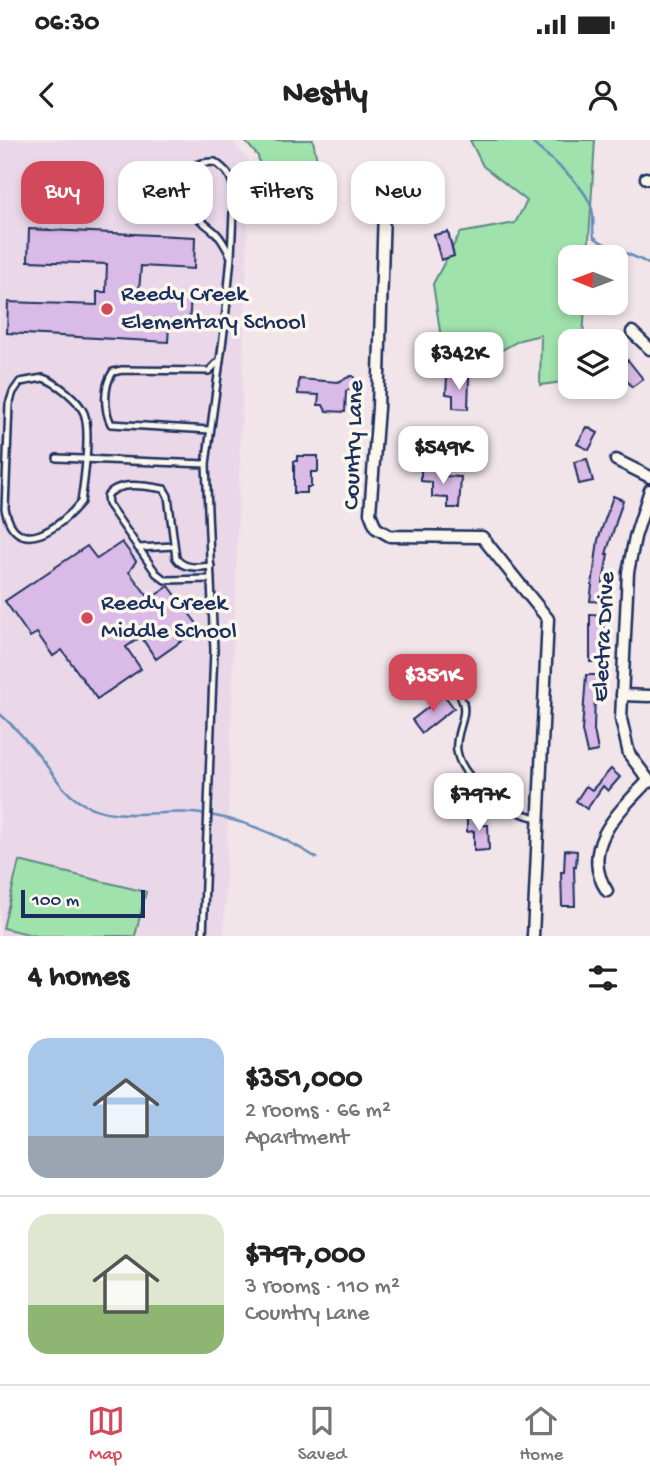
<!DOCTYPE html>
<html lang="en">
<head>
<meta charset="utf-8">
<style>
  body { margin:0; font-family:"Gochi Hand",sans-serif; background:#f2f2f2; color:#222; height:100vh; display:flex; flex-direction:column; font-size:26px; white-space:nowrap }
  * { box-sizing:border-box; margin:0 }
  p { font-size:23px; color:#767676 }
  .icon { flex:none; width:38px; height:38px; fill:none; stroke:currentColor; stroke-width:2; stroke-linecap:round; stroke-linejoin:round }
  .map { position:relative; height:796px; overflow:hidden }
  .sheet { display:flex; flex-direction:column; background:#fff; flex:1 }
  .sheet>* { flex:none }
  .banner { position:absolute; left:21px; top:21px; width:609px; height:63px; display:flex; gap:14px }
  .needle { width:46px; rotate:271deg }
  .buttons { position:absolute; left:558px; top:105px; display:grid; gap:14px }
  .buttons a { display:grid; place-items:center; width:70px; height:70px; border-radius:14px; background:#fff; box-shadow:0 4px 10px #0003; font-size:35px }
  .scale { position:absolute; left:21px; bottom:18px; width:124px; box-sizing:border-box; padding-left:7px; border:4px solid #1b2f5e; border-top:0; font-size:19px; line-height:24px; white-space:nowrap; color:#1b2f5e; -webkit-text-stroke:5px #fbf7ec; paint-order:stroke }
  .price { position:absolute; translate:-50% -60px; padding:0 16px; border-radius:14px; background:#fff; color:#222; font-size:23px; line-height:46px; filter:drop-shadow(0 2px 4px #0008) }
  .price::after { content:''; position:absolute; left:50%; top:42px; width:21px; height:16px; margin-left:-10px; background:inherit; clip-path:polygon(0 0,100% 0,50% 100%) }
  .price.on { background:#d1495b; color:#fff }
  ul { padding:0; list-style:none }
  li { display:flex; align-items:center; gap:21px; height:175px; padding:0 28px }
  li+li { border-top:2px solid #e0e0e0 }
  li span { display:grid; place-items:center; flex:none; width:196px; height:140px; border-radius:21px; color:#555 }
  li>.icon { margin-inline-start:auto }
  span .icon { width:84px; height:84px; fill:#fffc; stroke-width:1 }
  li b { font-size:30px }
  h2 { display:flex; justify-content:space-between; align-items:center; height:84px; padding:0 28px; font-size:30px }
  .chip { padding:0 24px; border-radius:21px; background:#fff; box-shadow:0 4px 10px #0003; font-size:24px; line-height:63px }
  .chip.on { background:#d1495b; color:#fff }
  .status { display:flex; justify-content:space-between; align-items:center; height:49px; padding:0 35px; background:#fff; direction:ltr }
  .status svg { height:19px; fill:currentColor }
  header { display:flex; justify-content:space-between; align-items:center; height:91px; padding:0 28px; background:#fff; font-size:32px; font-weight:700 }
  .tabs { display:flex; justify-content:space-around; align-items:center; height:98px; border-top:2px solid #e0e0e0; background:#fff; font-size:19px; color:#767676 }
  .tabs a { display:grid; justify-items:center; gap:4px }
  .tabs .on { color:#d1495b }
  .map>svg:first-child { display:block }
</style>
</head>
<body>
<div class="status"><b>06:30</b><svg viewBox="0 0 49 12"><path d="M0 12V9h3v3zM5 12V6h3v6zM10 12V3h3v9zM15 12V0h3v12zM26 1h20v11H26zM47 4h2v5h-2z"/></svg></div>
<header><svg class="icon" aria-label="back" viewBox="0 0 24 24"><path d="M15 5l-7 7 7 7"/></svg>Nestly<svg class="icon" aria-label="person" viewBox="0 0 24 24"><circle cx="12" cy="8" r="4"/><path d="M4 21q1-7 8-7t8 7"/></svg></header>
<div class="map">
<svg width="650" height="796" viewBox="0 0 650 796">
  <rect width="100%" height="100%" fill="#f1e5ea"/>
  <filter id="ink" filterUnits="userSpaceOnUse"><feTurbulence type="fractalNoise" baseFrequency=".0143" numOctaves="2"/><feDisplacementMap in="SourceGraphic" scale="14" xChannelSelector="R" yChannelSelector="G"/><feConvolveMatrix kernelMatrix="1 2 1 2 8 2 1 2 1" color-interpolation-filters="sRGB"/></filter>
  <g filter="url(#ink)">
    <polygon fill="#ead8e9" points="0,0 231,0 250,22 224,796 0,796"/>
    <g fill="#a0e2ac" stroke="#5e8885" stroke-width="2">
      <polygon points="244,0 313,0 317,21 261,33 258,16"/>
      <polygon points="470,0 595,0 588,117 570,117 570,163 585,163 583,201 570,201 570,241 540,245 541,195 520,200 475,225 441,198 433,144 460,93 515,83 527,61 483,26"/>
      <polygon points="19,721 146,752 135,796 37,796 3,788"/>
    </g>
    <g fill="none" stroke-linecap="round" stroke-linejoin="round">
      <g stroke="#648cb7" stroke-width="2.5">
        <path d="M529 0C548 18 591 47 593 75 594 83 592 90 594 97 610 111 633 113 650 125"/>
        <path d="M0 574C16 588 30 604 43 621 54 635 63 651 78 661 112 683 156 670 193 673 239 677 278 694 317 718"/>
      </g>
    </g>
    <g fill="#dabae7" stroke="#1b2f5e" stroke-width="2">
      <polygon points="29,89 195,97 194,129 141,126 139,153 191,156 189,186 169,185 168,202 7,193 8,162 97,165 97,152 106,152 107,124 28,121"/>
      <polygon points="448,92 454,116 441,120 434,95"/>
      <polygon points="628,220 643,239 632,247 617,228"/>
      <polygon points="351,236 353,236 358,245 346,251 345,272 326,271 323,265 318,265 319,255 298,254 299,239 338,242"/>
      <polygon points="447,237 469,238 468,269 453,268 453,255 446,254"/>
      <polygon points="587,287 598,293 589,310 577,304"/>
      <polygon points="297,316 318,316 318,332 311,332 311,347 307,347 307,353 294,353 294,321 297,321"/>
      <polygon points="587,319 593,341 579,344 574,322"/>
      <polygon points="421,328 444,329 443,336 461,337 459,368 448,368 448,358 432,357 432,342 421,341"/>
      <polygon points="613,356 623,360 606,414 608,414 603,443 606,443 604,462 590,461 598,400"/>
      <polygon points="122,402 136,421 129,432 150,459 169,446 200,488 156,519 141,497 126,507 141,529 97,559 62,510 53,516 37,493 30,497 5,461 87,406 97,419"/>
      <polygon points="590,474 604,475 602,522 590,522"/>
      <polygon points="586,535 599,535 599,553 595,553 594,590 598,611 587,613 582,591"/>
      <polygon points="444,555 454,568 422,593 412,580"/>
      <polygon points="611,629 620,637 608,651 603,646 587,669 576,661 586,646 592,650"/>
      <polygon points="479,675 479,685 488,685 489,710 474,711 474,691 467,692 467,676"/>
      <polygon points="565,710 577,711 576,727 574,726 575,766 562,766 561,732 564,732"/>
    </g>
    <g fill="none" stroke-linecap="round" stroke-linejoin="round">
      <g stroke="#1b2f5e" stroke-width="10">
        <g id="lane">
          <path d="M43 238C57 243 78 259 84 273 91 291 84 343 81 362 61 387 16 421 5 369L9 264 13 252 20 242Z"/>
          <path d="M210 290 111 284C104 270 103 246 113 232L122 230 209 231 220 220"/>
          <polyline points="57,318 206,324"/>
          <polyline points="138,408 174,406"/>
          <path d="M211 426C198 427 184 430 176 418L168 356 164 349C147 346 118 340 107 356L108 364 156 433 165 440 211 439"/>
          <path d="M461 558C470 575 454 592 457 611 462 641 510 674 538 678"/>
          <path d="M203 796 214 510 206 324 224 191 231 117 234 50C232 36 226 30 215 22 202 22 188 24 182 37 170 65 199 77 216 93 222 99 227 109 231 117"/>
        </g>
      </g>
      <g stroke="#1b2f5e" stroke-width="15">
        <g id="street">
          <polyline points="646,38 650,39"/>
          <polyline points="384,69 378,268 370,373 376,388 390,396 482,397 548,479 533,796"/>
          <polyline points="632,192 650,209"/>
          <polyline points="616,320 650,337"/>
          <polyline points="650,350 635,397 628,432 621,579 629,614 650,642"/>
          <polyline points="622,555 650,556"/>
          <path d="M607 751C578 708 620 670 648 641"/>
        </g>
      </g>
      <use href="#lane" stroke="#fbf7ec" stroke-width="5"/>
      <use href="#street" stroke="#fbf7ec" stroke-width="10"/>
    </g>
  </g>
  <g fill="#d1495b" stroke="#fbf7ec" stroke-width="2.5">
    <circle cx="107" cy="169" r="7"/>
    <circle cx="87" cy="478" r="7"/>
  </g>
  <g text-anchor="middle" dominant-baseline="central" stroke-width="7" stroke-linejoin="round" paint-order="stroke">
    <g font-size="24" fill="#1b2f5e" stroke="#fbf7ec" text-anchor="start">
      <text x="121" y="155">Reedy Creek<tspan x="121" dy="28">Elementary School</tspan></text>
      <text x="101" y="464">Reedy Creek<tspan x="101" dy="28">Middle School</tspan></text>
    </g>
    <g font-size="24" fill="#1b2f5e" stroke="#fbf7ec">
      <text transform="translate(355 305) rotate(-88)">Country Lane</text>
      <text transform="translate(605 497) rotate(-87)">Electra Drive</text>
    </g>
  </g>
</svg>
<div class="buttons">
<a><svg class="needle" viewBox="-14 -14 28 28"><path d="M0-13l5 13h-10z" fill="#e53935"/><path d="M0 13l5-13h-10z" fill="#767676"/></svg></a>
<a><svg class="icon" aria-label="layers" viewBox="0 0 24 24"><path d="M12 4l9 5-9 5-9-5zM3 14l9 5 9-5"/></svg></a>
</div>
<div class="scale">100 m</div>
<b class="price" style="left:459px;top:252px">$342K</b>
<b class="price" style="left:443px;top:346px">$549K</b>
<b class="price on" style="left:433px;top:574px">$351K</b>
<b class="price" style="left:479px;top:693px">$797K</b>
<div class="banner">
<a class="chip on">Buy</a>
<a class="chip">Rent</a>
<a class="chip">Filters</a>
<a class="chip">New</a>
</div>
</div>
<section class="sheet">
<h2>4 homes<svg class="icon" aria-label="filters" viewBox="0 0 24 24"><path d="M4 7h16M4 17h16"/><circle cx="9" cy="7" r="2"/><circle cx="15" cy="17" r="2"/></svg></h2>
<ul>
<li><span style="background:linear-gradient(#a9c7e8 70%,#9aa5b1 0)"><svg class="icon" aria-label="home" viewBox="0 0 24 24"><path d="M3 11l9-7 9 7M6 9v11h12V9"/></svg></span><div><b>$351,000</b><p>2 rooms · 66 m²</p><p>Apartment</p></div></li>
<li><span style="background:linear-gradient(#dfe7d0 65%,#8fb573 0)"><svg class="icon" aria-label="home" viewBox="0 0 24 24"><path d="M3 11l9-7 9 7M6 9v11h12V9"/></svg></span><div><b>$797,000</b><p>3 rooms · 110 m²</p><p>Country Lane</p></div></li>
</ul>
</section>
<nav class="tabs">
<a class="on"><svg class="icon" aria-label="map" viewBox="0 0 24 24"><path d="M3 6l6-2 6 2 6-2v14l-6 2-6-2-6 2zM9 4v14M15 6v14"/></svg>Map</a>
<a><svg class="icon" aria-label="saved" viewBox="0 0 24 24"><path d="M7 4h10v16l-5-4-5 4z"/></svg>Saved</a>
<a><svg class="icon" aria-label="home" viewBox="0 0 24 24"><path d="M3 11l9-7 9 7M6 9v11h12V9"/></svg>Home</a>
</nav>
</body>
</html>
